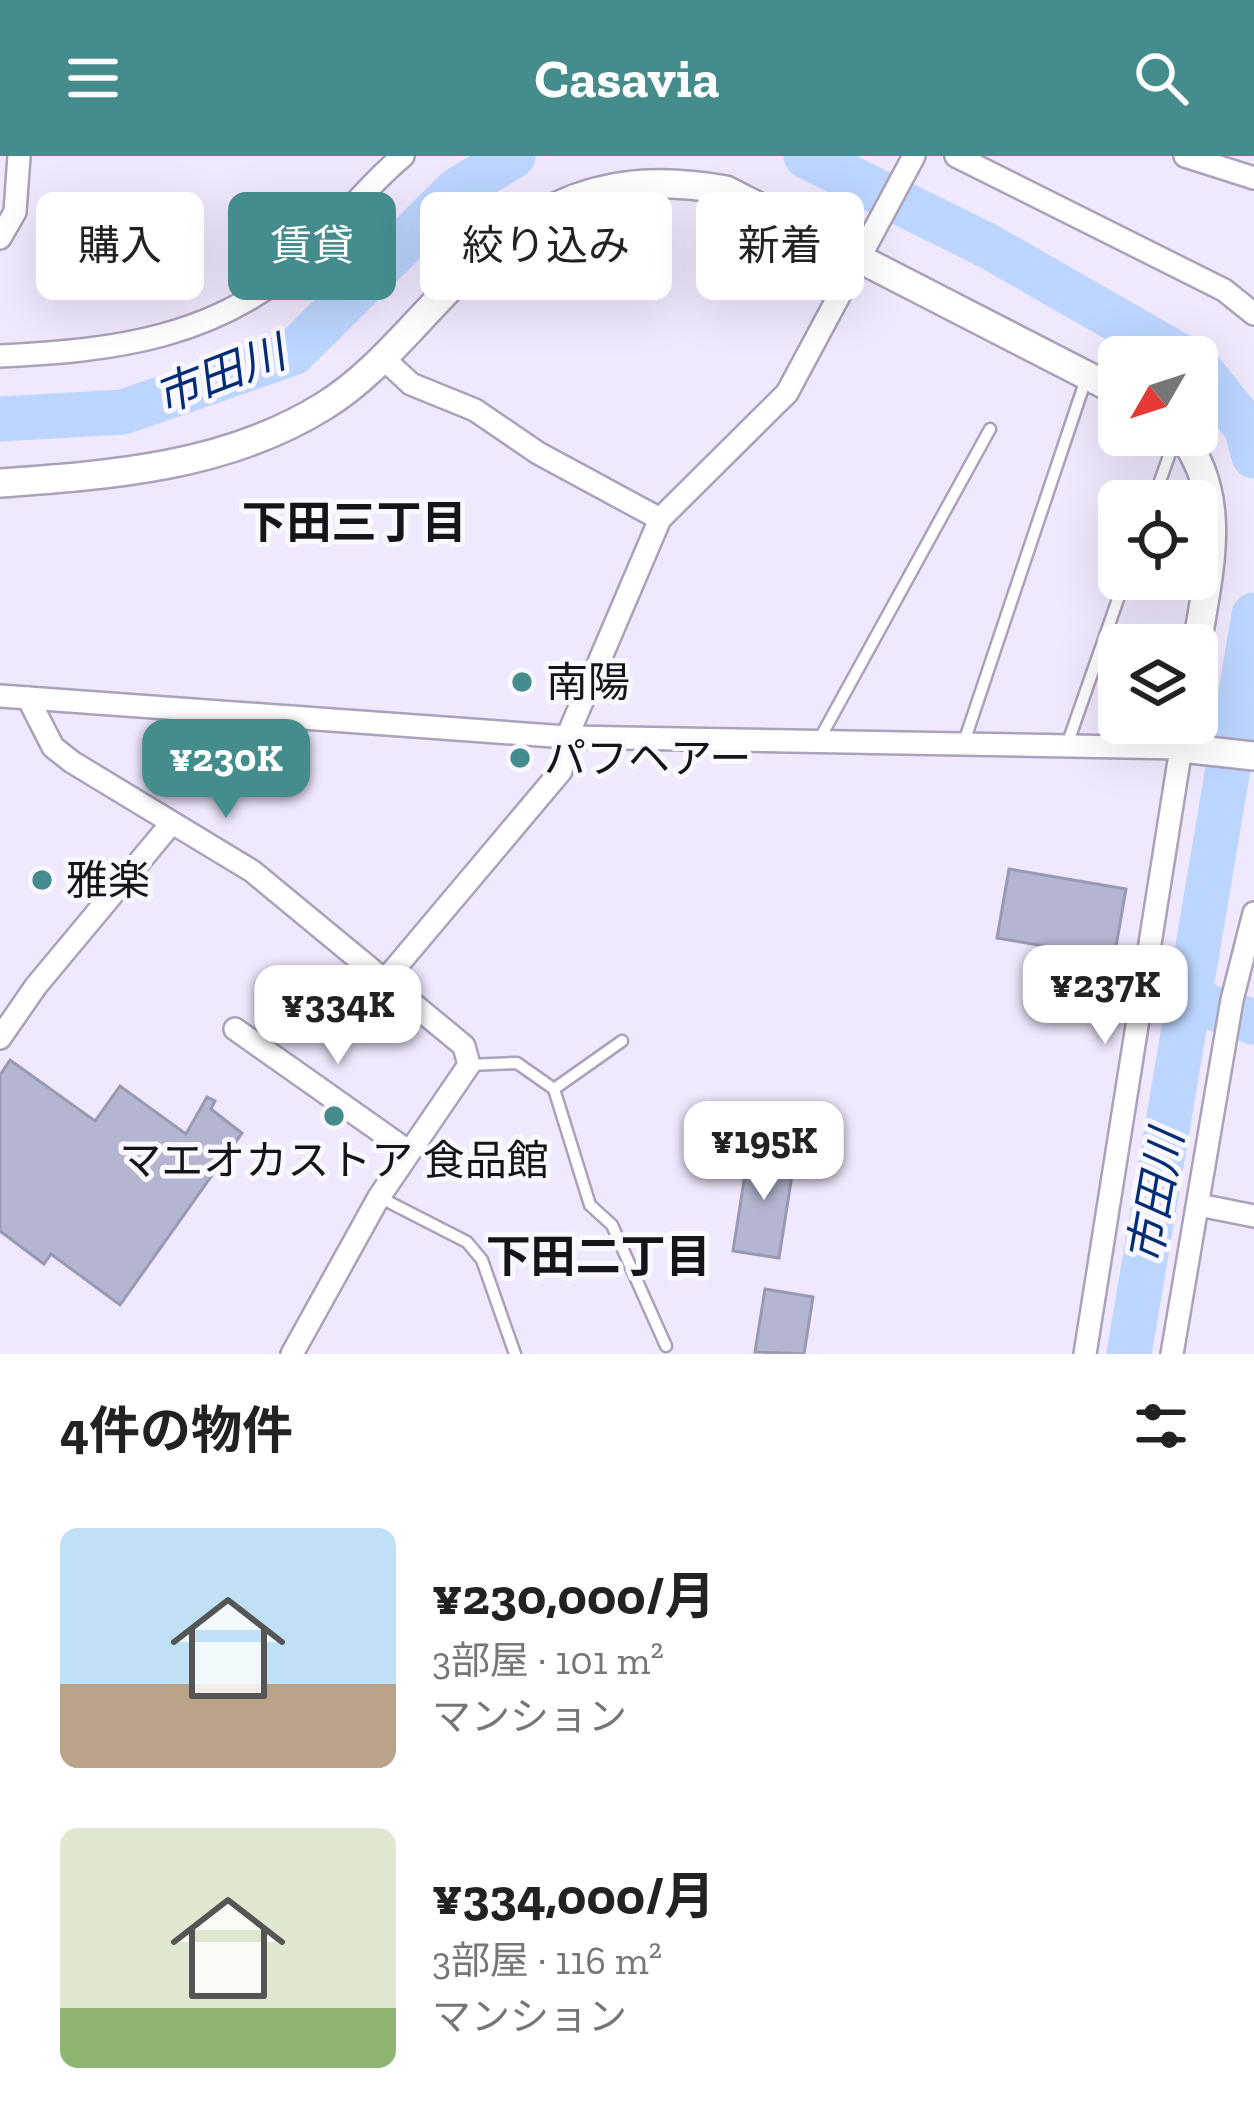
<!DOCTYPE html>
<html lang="ja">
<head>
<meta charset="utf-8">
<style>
  body { margin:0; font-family:"Zilla Slab","Noto Sans JP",serif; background:#f2f2f2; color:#222; height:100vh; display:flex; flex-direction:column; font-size:45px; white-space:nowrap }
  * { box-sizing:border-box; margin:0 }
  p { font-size:39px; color:#767676 }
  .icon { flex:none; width:66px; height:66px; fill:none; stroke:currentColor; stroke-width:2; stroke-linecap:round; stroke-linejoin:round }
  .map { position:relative; height:1198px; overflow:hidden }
  .drawer { display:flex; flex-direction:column; background:#fff; flex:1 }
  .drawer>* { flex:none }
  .top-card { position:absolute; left:36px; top:36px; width:1182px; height:108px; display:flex; gap:24px }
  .needle { width:78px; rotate:231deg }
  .tools { position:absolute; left:1098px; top:180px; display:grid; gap:24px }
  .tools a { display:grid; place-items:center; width:120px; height:120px; border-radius:18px; background:#fff; box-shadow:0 12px 48px #0002; font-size:60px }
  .price { position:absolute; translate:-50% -102px; padding:0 27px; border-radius:24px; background:#fff; color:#222; font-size:39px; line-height:78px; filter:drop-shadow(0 3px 6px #0008) }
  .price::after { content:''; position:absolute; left:50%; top:72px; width:36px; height:27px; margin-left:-18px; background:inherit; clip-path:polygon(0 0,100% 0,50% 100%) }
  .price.active { background:#458c8c; color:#fff }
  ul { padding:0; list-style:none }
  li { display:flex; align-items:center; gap:36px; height:300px; padding:0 60px }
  li span { display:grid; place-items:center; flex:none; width:336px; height:240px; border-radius:18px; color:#555 }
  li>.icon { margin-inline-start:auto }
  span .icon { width:144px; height:144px; fill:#fffc; stroke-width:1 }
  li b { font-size:51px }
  h2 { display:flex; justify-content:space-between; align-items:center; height:144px; padding:0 60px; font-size:51px }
  .pill { padding:0 42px; border-radius:18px; background:#fff; box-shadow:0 12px 48px #0002; font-size:42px; line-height:108px }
  .pill.active { background:#458c8c; color:#fff }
  header { display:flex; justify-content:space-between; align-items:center; height:156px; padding:0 60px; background:#458c8c; color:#fff; font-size:54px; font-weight:800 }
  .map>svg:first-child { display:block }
</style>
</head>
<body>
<header><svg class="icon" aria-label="menu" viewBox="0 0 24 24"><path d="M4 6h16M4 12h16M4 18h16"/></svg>Casavia<svg class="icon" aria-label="search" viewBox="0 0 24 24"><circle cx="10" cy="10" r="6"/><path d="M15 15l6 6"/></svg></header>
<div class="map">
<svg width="1254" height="1198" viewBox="0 0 1254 1198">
  <rect width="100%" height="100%" fill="#f0e8fd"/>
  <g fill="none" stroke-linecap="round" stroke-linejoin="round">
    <g stroke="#bdd6ff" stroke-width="45">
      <polyline points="806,0 988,90 1182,201"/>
      <polyline points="1197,210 1246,271 1254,300"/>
      <polyline points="0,263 123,256 293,197 457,34 513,0"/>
      <polyline points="1190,844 1254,866"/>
      <polyline points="1129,1198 1254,459"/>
    </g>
  </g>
  <g fill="#b4b6d1" stroke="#989ab4" stroke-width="3">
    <polygon points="1009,713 1126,733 1114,802 997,782"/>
    <polygon points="10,904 95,965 120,930 186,978 207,941 215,945 211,953 242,977 120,1149 51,1098 44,1108 0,1075 0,919"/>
    <polygon points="749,993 795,1000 779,1102 733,1095"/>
    <polygon points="765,1133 813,1141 804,1198 755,1196"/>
  </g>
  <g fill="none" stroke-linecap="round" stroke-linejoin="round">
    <g stroke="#aba1ba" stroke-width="15">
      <g id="service">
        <polyline points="1153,345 1176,280"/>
        <polyline points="819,584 990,273"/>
        <polyline points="964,586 1087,220"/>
        <polyline points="1067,589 1125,423"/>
        <polyline points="469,909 517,907 554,933 590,1049 612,1069 666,1190"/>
        <polyline points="554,933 622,885"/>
        <polyline points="379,1041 467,1086 482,1104 515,1198"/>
      </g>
    </g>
    <g stroke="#aba1ba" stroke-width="26">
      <g id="minor">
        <polyline points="956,0 1224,134 1254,158"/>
        <polyline points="1185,0 1254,22"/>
        <polyline points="0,82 15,56 19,0"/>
        <path d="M0 200C112 195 222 182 307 99 340 66 367 30 403 0"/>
        <polyline points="383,202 411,228 475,254 538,297 660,363"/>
        <polyline points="0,540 567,581 1181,592 1085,1198"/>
        <polyline points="28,542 53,591 72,606 252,715 464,890 469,909 379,1041 292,1198"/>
        <polyline points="386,823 561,615 567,581 660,363 787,237 914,0"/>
        <polyline points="235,873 408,995"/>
        <polyline points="0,882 36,830 170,669"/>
        <polyline points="1199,1049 1254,1060"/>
        <polyline points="1172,1198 1232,844 1254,757"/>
      </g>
    </g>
    <g stroke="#aba1ba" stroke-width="32">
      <g id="tertiary">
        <path d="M1181 279C1230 341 1208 418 1197 489"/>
        <path d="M0 327C112 319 226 311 324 250 363 226 394 191 425 158 516 60 587 9 726 34L1119 236"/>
        <polyline points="1185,567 1181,592 1254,600"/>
      </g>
    </g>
    <use href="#service" stroke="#fff" stroke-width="10"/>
    <use href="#minor" stroke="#fff" stroke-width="21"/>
    <use href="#tertiary" stroke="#fff" stroke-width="27"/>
  </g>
  <g fill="#458c8c" stroke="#faf8fe" stroke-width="4.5">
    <circle cx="522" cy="526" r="12"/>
    <circle cx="520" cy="602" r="12"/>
    <circle cx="42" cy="724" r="12"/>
    <circle cx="334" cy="960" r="12"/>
  </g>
  <g text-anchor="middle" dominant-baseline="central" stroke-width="10" stroke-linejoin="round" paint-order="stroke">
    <g font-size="42" fill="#16131c" stroke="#faf8fe" text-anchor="start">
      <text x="546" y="526">南陽</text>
      <text x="544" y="602">パフヘアー</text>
      <text x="66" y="724">雅楽</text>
      <text x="334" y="1004" text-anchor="middle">マエオカストア 食品館</text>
    </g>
    <g font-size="45" font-style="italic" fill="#002d76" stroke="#faf8fe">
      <text transform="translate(220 219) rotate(-21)">市田川</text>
      <text transform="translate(1156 1041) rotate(-80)">市田川</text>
    </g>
    <g font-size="45" font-weight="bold" fill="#16131c" stroke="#faf8fe">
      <text x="354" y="367">下田三丁目</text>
      <text x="598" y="1101">下田二丁目</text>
    </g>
  </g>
</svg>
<div class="tools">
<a><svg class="needle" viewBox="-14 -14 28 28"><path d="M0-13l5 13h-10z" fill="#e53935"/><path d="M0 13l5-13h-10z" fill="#767676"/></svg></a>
<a><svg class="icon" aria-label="locate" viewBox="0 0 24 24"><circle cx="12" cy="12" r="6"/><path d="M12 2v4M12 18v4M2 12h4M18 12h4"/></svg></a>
<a><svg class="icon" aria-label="layers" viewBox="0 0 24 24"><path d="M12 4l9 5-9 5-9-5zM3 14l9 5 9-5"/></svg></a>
</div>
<b class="price active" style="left:226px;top:665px">¥230K</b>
<b class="price" style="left:1105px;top:891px">¥237K</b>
<b class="price" style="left:338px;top:911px">¥334K</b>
<b class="price" style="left:764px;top:1047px">¥195K</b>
<div class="top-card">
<a class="pill">購入</a>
<a class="pill active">賃貸</a>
<a class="pill">絞り込み</a>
<a class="pill">新着</a>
</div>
</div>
<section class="drawer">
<h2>4件の物件<svg class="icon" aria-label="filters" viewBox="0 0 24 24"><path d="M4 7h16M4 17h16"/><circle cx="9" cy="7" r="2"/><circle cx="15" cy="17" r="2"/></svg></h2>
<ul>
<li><span style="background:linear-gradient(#bfe0f5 65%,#b9a48a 0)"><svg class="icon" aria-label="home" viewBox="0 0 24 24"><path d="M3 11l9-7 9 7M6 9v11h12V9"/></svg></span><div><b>¥230,000/月</b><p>3部屋 · 101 m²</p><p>マンション</p></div></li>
<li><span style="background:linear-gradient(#dfe7d0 75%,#8fb573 0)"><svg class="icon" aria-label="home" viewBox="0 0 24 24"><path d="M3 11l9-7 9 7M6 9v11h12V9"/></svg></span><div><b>¥334,000/月</b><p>3部屋 · 116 m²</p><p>マンション</p></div></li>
</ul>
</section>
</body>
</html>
